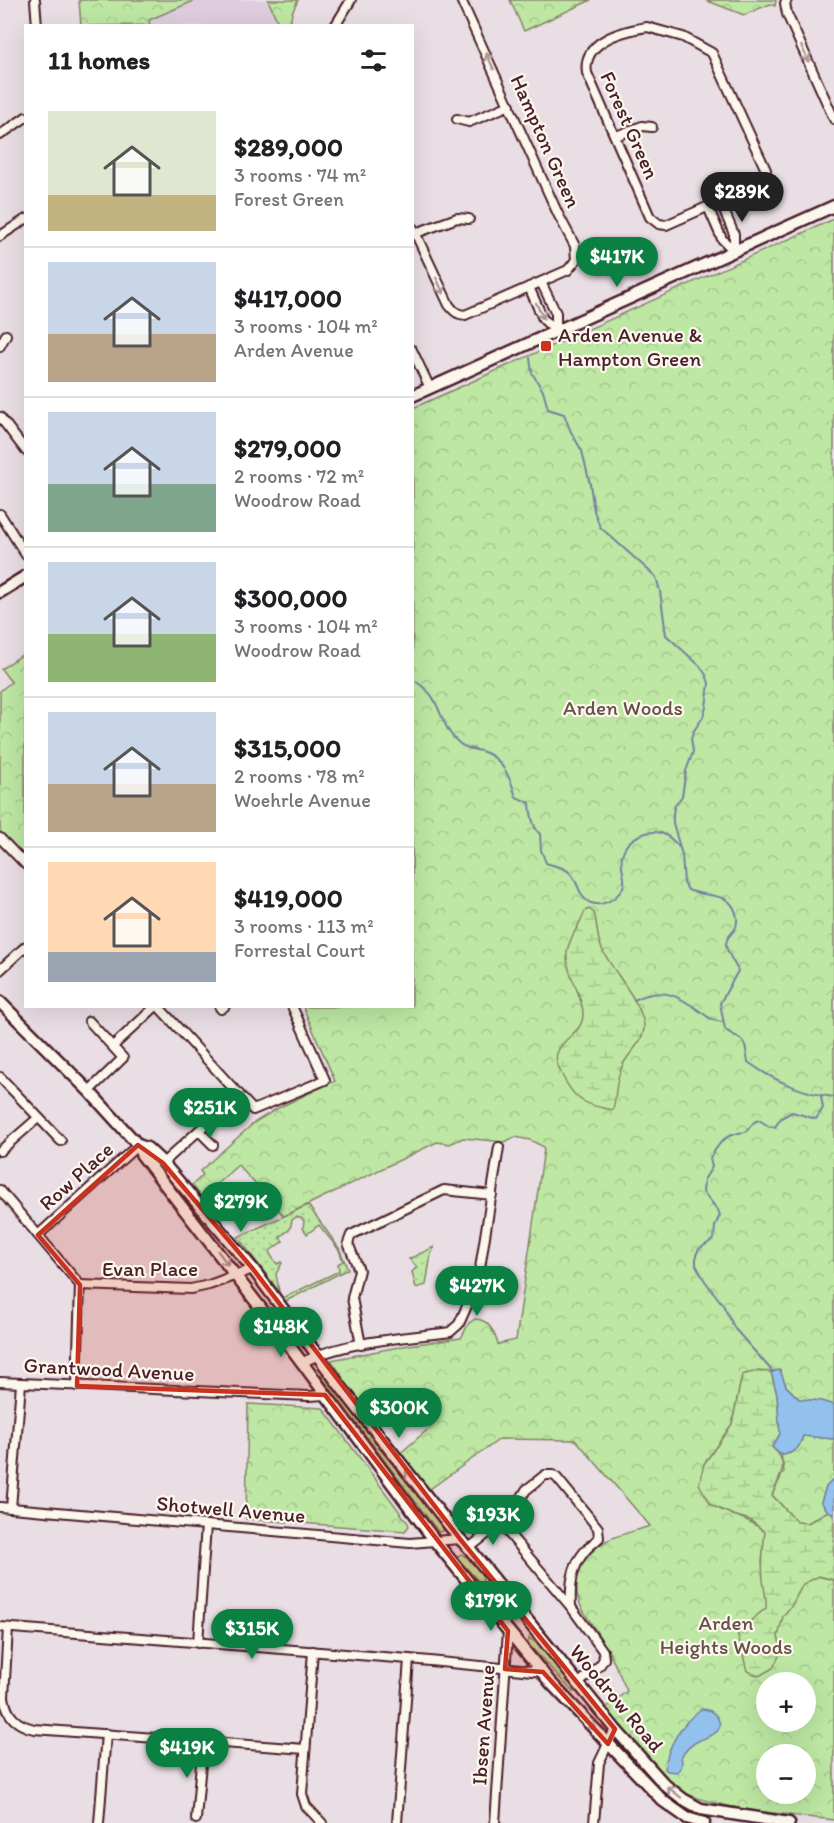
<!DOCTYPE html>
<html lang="en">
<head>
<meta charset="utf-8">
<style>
  body { margin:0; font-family:Itim,sans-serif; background:#f2f2f2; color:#202124; height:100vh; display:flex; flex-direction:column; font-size:22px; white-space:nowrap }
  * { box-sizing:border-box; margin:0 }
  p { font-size:20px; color:#757577 }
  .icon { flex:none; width:33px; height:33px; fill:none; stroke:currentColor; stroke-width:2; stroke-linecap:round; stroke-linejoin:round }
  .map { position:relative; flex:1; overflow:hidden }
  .side { position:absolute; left:24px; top:24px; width:390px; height:984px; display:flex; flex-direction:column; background:#fff; border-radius:0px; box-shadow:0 6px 24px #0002 }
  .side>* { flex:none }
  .controls { position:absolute; left:756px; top:1672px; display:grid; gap:12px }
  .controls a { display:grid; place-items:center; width:60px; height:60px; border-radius:50%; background:#fff; box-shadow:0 6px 24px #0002; font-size:30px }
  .price { position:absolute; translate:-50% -51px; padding:0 14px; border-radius:21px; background:#0b8043; color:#fff; font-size:20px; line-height:39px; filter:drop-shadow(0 2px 3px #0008) }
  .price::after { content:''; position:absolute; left:50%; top:36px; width:18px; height:14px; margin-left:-9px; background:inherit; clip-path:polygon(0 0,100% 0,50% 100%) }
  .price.selected { background:#222; color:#fff }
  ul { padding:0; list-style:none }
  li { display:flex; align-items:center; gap:18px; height:150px; padding:0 24px }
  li+li { border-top:2px solid #e0e0e0 }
  li span { display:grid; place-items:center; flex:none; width:168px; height:120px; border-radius:0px; color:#555 }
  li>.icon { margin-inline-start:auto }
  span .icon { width:72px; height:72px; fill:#fffc; stroke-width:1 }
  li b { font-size:26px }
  h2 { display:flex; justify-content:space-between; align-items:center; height:72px; padding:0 24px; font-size:26px }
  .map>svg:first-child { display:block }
</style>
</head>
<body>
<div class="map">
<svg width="834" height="1823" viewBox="0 0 834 1823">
  <defs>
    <pattern id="grass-dots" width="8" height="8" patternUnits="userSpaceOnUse" patternTransform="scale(1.5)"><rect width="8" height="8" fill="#bde7a3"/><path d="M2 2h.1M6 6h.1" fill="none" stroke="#a4c68c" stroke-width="1.8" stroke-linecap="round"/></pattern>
    <pattern id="forest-crowns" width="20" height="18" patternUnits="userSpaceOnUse" patternTransform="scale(1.5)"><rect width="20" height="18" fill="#bde7a3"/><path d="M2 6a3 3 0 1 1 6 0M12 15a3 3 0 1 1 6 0" fill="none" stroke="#a4c68c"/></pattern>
    <pattern id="wetland-marsh" width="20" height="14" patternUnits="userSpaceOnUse" patternTransform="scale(1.5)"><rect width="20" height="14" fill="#bde7a3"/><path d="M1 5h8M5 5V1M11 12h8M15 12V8" fill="none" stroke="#a4c68c"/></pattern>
  </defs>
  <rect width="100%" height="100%" fill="#e9dee4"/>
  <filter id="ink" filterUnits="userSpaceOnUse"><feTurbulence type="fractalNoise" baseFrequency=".0167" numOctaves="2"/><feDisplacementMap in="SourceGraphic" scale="12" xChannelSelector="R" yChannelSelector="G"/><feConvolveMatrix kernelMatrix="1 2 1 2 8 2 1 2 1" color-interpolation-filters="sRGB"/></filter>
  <g filter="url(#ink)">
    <polygon fill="#ddcddf" points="196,0 268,0 279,25 150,26 149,20"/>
    <g fill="url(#grass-dots)" stroke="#848367" stroke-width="1.5">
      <polygon points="308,1205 339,1248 348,1269 286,1301 283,1298 339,1271 338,1264 343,1261 339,1250 319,1225 307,1234 303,1228 304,1221 301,1218 296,1217 292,1220 290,1229 280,1237 283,1241 270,1251 270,1254 277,1264 281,1262 282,1263 276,1274 279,1292 238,1237"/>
      <polygon points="434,1247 431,1254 426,1285 416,1288 412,1272 417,1267 409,1259"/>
      <polygon points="324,1374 382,1452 443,1525 443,1531 439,1532 436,1529 321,1376"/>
      <polygon points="461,1554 467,1557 483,1576 482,1585 458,1559 458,1556"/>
      <path d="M529 1638C543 1645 564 1677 576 1690V1692H573L528 1644Z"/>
    </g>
    <g fill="url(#forest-crowns)" stroke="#848367" stroke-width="1.5" fill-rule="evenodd">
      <polygon points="79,0 196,0 149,20 150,25 81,26"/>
      <polygon points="268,0 298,0 292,13 290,25 279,25"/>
      <polygon points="510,0 591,0 524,31"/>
      <polygon points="705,0 776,0 775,6 770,4 744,15"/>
      <path d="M834 219V1405L821 1401 799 1399 786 1386 780 1370C767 1373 755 1372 742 1375L732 1424 704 1464 711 1505C731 1515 748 1518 765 1532L762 1563 834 1580V1820C792 1815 705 1809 672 1786L604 1709 627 1691C621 1678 616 1665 609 1653 601 1636 588 1621 580 1604 570 1580 583 1554 606 1541 619 1534 636 1531 650 1526L576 1440 500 1439 427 1491 396 1457 434 1424 424 1410 414 1407 366 1414 340 1378 341 1374 331 1360 409 1345 461 1338 469 1323 475 1319C489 1319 494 1332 498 1344L516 1340 544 1149 542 1146 530 1140 515 1137 504 1142 463 1138 450 1144 437 1142 284 1216 238 1165 202 1197 192 1185 203 1175 200 1171 255 1122 278 1108 335 1081 303 1007 412 1006 413 408ZM766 1683H806V1722H766ZM766 1755H806V1794H766Z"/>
      <polygon points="25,653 25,859 0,831 0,691 11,682 1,669"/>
      <polygon points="248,1404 323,1408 408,1523 409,1526 405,1531 246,1519"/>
      <path d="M803 1436 834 1439V1479L826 1487 821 1502 828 1511 808 1523 797 1522 772 1495 784 1471 781 1455C794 1454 800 1448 803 1436Z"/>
    </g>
    <g fill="url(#wetland-marsh)" stroke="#848367" stroke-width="1.5">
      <path d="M589 909 594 913C598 925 596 937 602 949 613 972 641 1001 644 1025 645 1040 631 1051 625 1061 615 1077 617 1093 613 1110 583 1105 574 1100 561 1073 558 1066 554 1059 558 1051 564 1036 583 1033 583 1014 583 993 565 974 567 952 569 937 580 925 585 911Z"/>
      <path d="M756 1371 771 1372 777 1394 780 1434 772 1447C791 1464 780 1475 772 1495L797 1522 808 1523 828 1511 834 1514V1580L819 1576 803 1584 792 1605 783 1616 778 1637 782 1650 773 1668 759 1676 747 1671 737 1632 766 1608C767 1596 764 1591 763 1580 761 1564 763 1548 765 1532L750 1520 733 1515 711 1505 699 1484 704 1464 732 1424 742 1375Z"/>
    </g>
    <g fill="#93c1ee" stroke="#7680a0" stroke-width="1.5">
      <path d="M780 1370 786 1386 799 1399 821 1401 834 1405V1439L803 1436C799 1448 794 1454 781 1455L772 1447 780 1434 777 1394 771 1372Z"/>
      <polygon points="834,1479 834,1514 828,1511 821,1502 826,1487"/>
      <path d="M701 1709C708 1709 713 1711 717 1717 727 1733 708 1736 698 1741 692 1744 685 1751 681 1757 683 1764 682 1767 677 1772L668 1771 665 1769C667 1746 682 1723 701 1709Z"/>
    </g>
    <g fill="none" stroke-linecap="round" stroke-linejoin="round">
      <g stroke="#7680a0" stroke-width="2">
        <path d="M530 358 532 373 543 391 548 409 564 414 571 432 582 451 590 484 594 511 600 527 656 577 660 591 666 635 700 666 706 675 709 683 706 707 703 717 693 732 691 738 693 752 686 771 682 796 674 807 673 814V823L682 855 684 883 688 890C700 895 714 894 725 899 735 904 740 919 735 929 731 935 726 937 726 945 727 954 735 963 738 971L720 1003 725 1029C729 1034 733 1034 739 1038 747 1043 746 1053 748 1062 772 1080 805 1094 834 1097"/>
        <path d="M412 679C420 684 429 691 433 698 442 713 445 732 459 743 465 749 474 749 481 751 501 756 511 779 516 797L530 803C530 812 533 828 540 834L541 850 546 863C554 866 566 867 571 874 581 886 579 906 601 904 606 903 610 901 614 898 635 882 616 870 623 852 628 838 647 829 661 833 668 835 674 841 679 847"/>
        <path d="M634 1000C661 986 678 995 701 1012 709 1018 713 1021 723 1022"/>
        <path d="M773 1372 735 1329 723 1305 705 1281 696 1265V1255L699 1249 714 1239 715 1226 720 1215 718 1210 703 1192 704 1180 712 1167 710 1158C721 1140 725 1134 746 1132L754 1122 759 1120 770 1127H775L781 1118 792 1112 816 1119 823 1108 821 1096"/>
      </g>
      <g stroke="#4a1f2b" stroke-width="12">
        <g id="street">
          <polyline points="35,0 37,26"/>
          <polyline points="787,0 785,3 787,14 834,119"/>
          <polyline points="335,26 351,0"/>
          <path d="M647 27 683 37 712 53 766 170 762 181 757 185 666 225 659 224 650 217 587 73C582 41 622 31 647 27Z"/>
          <polyline points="457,119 469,122 510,105"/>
          <polyline points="0,135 26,117"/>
          <polyline points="616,136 642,126 652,127"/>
          <polyline points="720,201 734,234 734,251"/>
          <polyline points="708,207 722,239 734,251"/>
          <path d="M412 226 449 305C454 311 456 314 465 315L568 270 576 260 575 246 558 214 461 0"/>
          <polyline points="416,233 457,218 469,219"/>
          <polyline points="0,236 26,219"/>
          <polyline points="541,282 556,313 556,331"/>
          <polyline points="529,287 543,319 556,331"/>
          <polyline points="0,346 6,335"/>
          <polyline points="412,350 430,388"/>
          <polyline points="0,417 26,451"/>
          <polyline points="0,514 26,555"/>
          <polyline points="0,838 26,865"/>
          <polyline points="0,970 26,946"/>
          <polyline points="158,1006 253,1110 325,1080 292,1006"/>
          <polyline points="219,1006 221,1009 225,1006"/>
          <polyline points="113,1046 156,1006"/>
          <polyline points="0,1077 61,1141"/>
          <polyline points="89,1091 123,1058 89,1021"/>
          <polyline points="199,1131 213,1145"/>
          <polyline points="0,1151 38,1118"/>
          <polyline points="163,1163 239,1094"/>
          <polyline points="0,1190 80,1285 77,1386"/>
          <polyline points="38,1235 138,1145"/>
          <polyline points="80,1285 191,1289 209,1285 253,1269"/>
          <polyline points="361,1345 352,1298 359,1270 348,1243 351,1235 444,1190 492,1195"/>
          <path d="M302 1363C340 1341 406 1338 450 1332L459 1324 478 1281 499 1147"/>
          <polyline points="0,1382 309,1396 325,1395"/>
          <polyline points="0,1507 410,1543 460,1539"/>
          <polyline points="11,1508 21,1384"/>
          <polyline points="500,1523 571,1607"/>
          <path d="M469 1548 511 1515 526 1490 545 1475H553L557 1478 598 1528 599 1538C594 1543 589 1546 585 1551 571 1567 570 1587 571 1607L603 1651 604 1659 600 1665 579 1683"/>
          <polyline points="0,1627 409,1659 543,1672"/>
          <path d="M8 1628 4 1697C7 1716 16 1725 34 1729L305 1749"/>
          <polyline points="198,1643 206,1525"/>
          <polyline points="313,1651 302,1794 306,1806 322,1823"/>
          <polyline points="196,1819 203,1741"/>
          <polyline points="99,1823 106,1734"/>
          <polyline points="397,1823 409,1659"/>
          <polyline points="495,1823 508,1631"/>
          <polyline points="594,1823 599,1763 615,1729"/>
        </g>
      </g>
      <g stroke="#4a1f2b" stroke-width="15">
        <g id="secondary">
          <polyline points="412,396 834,206"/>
          <polyline points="0,592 26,576"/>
          <polyline points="0,1002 89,1091 138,1145 141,1154 274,1325 435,1541 550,1682 663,1801 687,1818 704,1823"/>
          <polyline points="138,1145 147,1148 163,1163 253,1269 344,1391 460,1539 469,1548 615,1729 665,1785 683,1799 701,1809 789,1823"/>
        </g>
      </g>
      <use href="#street" stroke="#fbf7ec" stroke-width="8"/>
      <use href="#secondary" stroke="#fbf7ec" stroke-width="10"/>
    </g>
    <defs><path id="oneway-shaft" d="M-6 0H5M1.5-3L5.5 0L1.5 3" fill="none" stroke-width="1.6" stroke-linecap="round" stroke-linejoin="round" transform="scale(1.5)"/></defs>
    <g stroke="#ab9695">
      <use href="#oneway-shaft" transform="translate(805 54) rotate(66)"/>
      <use href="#oneway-shaft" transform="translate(490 61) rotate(-114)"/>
      <use href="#oneway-shaft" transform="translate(440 286) rotate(65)"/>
      <use href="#oneway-shaft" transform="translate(540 311) rotate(64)"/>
      <use href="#oneway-shaft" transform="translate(223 1258) rotate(53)"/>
      <use href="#oneway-shaft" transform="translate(411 1477) rotate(-128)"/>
      <use href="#oneway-shaft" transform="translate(589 1723) rotate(47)"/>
      <use href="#oneway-shaft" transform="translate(674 1792) rotate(-141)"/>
    </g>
  </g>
  <path fill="#c8321e" fill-opacity="0.2" stroke="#c8321e" stroke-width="4.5" stroke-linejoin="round" d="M138 1145 163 1163 253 1269 460 1539 615 1729 608 1744 543 1672 505 1669 508 1631 325 1395 77 1386 80 1285 38 1235Z"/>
  <rect fill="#c8321e" stroke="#fbf7ec" stroke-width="2" x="540" y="340" width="12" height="12" rx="3"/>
  <g text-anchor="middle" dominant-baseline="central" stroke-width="4.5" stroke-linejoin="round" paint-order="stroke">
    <g font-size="21" fill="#4a1f2b" stroke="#fbf7ec">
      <text transform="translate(630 125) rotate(66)">Forest Green</text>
      <text transform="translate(546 141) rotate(66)">Hampton Green</text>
      <text transform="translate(76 1176) rotate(-42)">Row Place</text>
      <text x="150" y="1268">Evan Place</text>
      <text transform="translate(109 1369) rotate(3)">Grantwood Avenue</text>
      <text transform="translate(231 1509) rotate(5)">Shotwell Avenue</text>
      <text transform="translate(617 1698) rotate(50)">Woodrow Road</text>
      <text transform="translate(483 1725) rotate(-86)">Ibsen Avenue</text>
    </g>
    <g font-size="21" fill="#4a1f2b" stroke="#fbf7ec" text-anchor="start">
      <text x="558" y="334">Arden Avenue &amp;<tspan x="558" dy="24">Hampton Green</tspan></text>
    </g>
    <g font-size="21" fill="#675149" stroke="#fbf7ec">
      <text x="623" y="707">Arden Woods</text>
      <text x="726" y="1622">Arden<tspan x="726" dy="24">Heights Woods</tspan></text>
    </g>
  </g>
</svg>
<div class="controls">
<a>+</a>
<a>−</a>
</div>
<b class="price selected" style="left:742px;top:223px">$289K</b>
<b class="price" style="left:617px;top:288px">$417K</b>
<b class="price" style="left:210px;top:1139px">$251K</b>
<b class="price" style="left:241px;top:1233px">$279K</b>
<b class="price" style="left:477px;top:1317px">$427K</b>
<b class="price" style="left:281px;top:1358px">$148K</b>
<b class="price" style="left:399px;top:1439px">$300K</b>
<b class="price" style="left:493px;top:1546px">$193K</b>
<b class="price" style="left:491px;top:1632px">$179K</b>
<b class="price" style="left:252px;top:1660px">$315K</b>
<b class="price" style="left:187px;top:1779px">$419K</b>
<section class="side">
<h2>11 homes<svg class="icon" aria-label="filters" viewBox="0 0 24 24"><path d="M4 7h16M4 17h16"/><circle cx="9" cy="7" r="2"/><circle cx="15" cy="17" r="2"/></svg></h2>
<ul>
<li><span style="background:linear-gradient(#dfe7d0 70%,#c2b280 0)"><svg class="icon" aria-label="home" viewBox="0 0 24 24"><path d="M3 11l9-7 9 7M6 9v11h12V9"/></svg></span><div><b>$289,000</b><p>3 rooms · 74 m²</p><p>Forest Green</p></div></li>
<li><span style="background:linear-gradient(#c9d6e8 60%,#b9a48a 0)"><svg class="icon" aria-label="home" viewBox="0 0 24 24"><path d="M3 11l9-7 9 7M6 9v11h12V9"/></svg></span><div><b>$417,000</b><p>3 rooms · 104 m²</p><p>Arden Avenue</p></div></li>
<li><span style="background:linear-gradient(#c9d6e8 60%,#7fa58c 0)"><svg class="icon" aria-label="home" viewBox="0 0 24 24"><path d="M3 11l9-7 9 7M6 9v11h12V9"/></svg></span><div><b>$279,000</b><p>2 rooms · 72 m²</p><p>Woodrow Road</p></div></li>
<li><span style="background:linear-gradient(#c9d6e8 60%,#8fb573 0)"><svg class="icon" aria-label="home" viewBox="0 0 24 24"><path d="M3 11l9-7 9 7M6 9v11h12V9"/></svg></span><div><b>$300,000</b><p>3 rooms · 104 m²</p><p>Woodrow Road</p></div></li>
<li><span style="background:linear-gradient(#c9d6e8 60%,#b9a48a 0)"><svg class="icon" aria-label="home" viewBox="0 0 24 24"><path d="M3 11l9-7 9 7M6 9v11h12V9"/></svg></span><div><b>$315,000</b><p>2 rooms · 78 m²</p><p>Woehrle Avenue</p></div></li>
<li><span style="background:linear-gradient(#ffd9b3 75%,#9aa5b1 0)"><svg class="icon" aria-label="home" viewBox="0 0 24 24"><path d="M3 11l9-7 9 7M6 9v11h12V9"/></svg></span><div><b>$419,000</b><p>3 rooms · 113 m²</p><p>Forrestal Court</p></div></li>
</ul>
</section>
</div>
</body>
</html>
